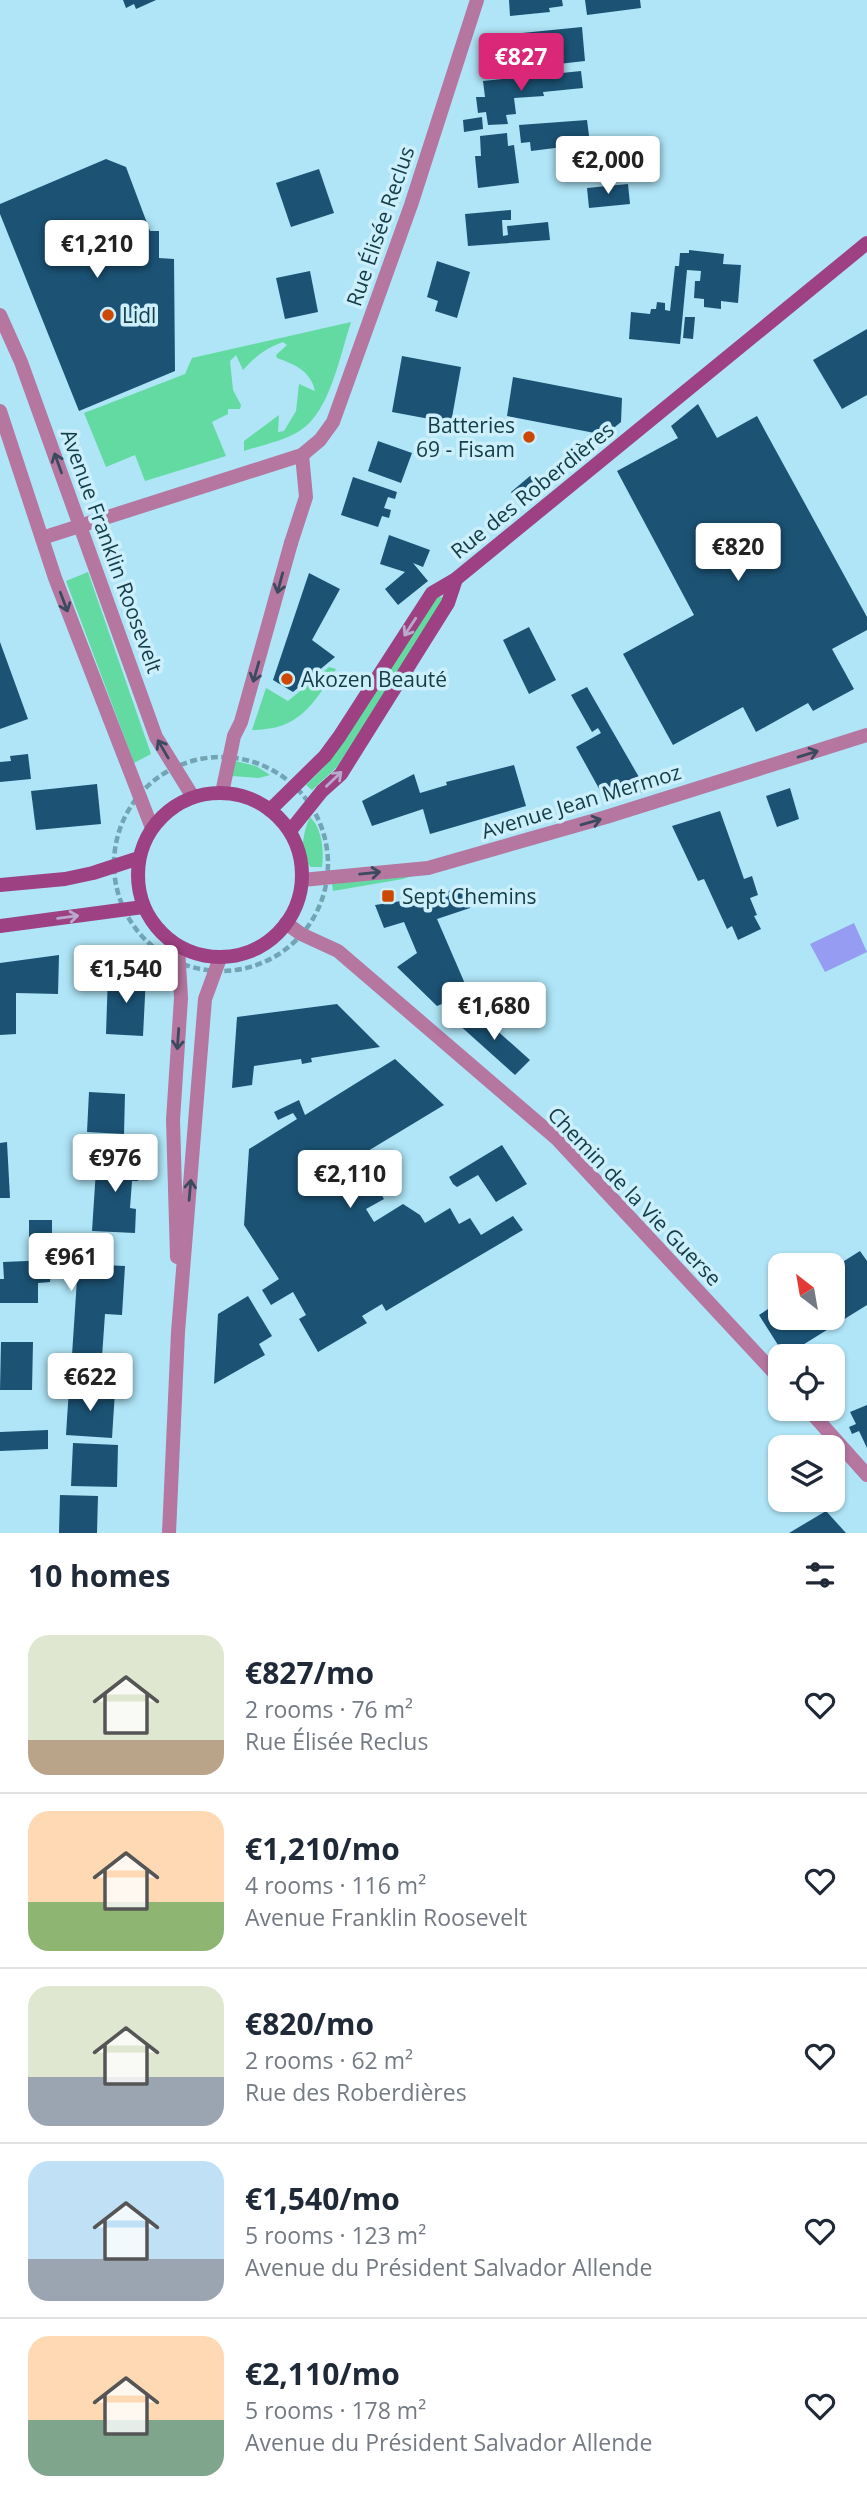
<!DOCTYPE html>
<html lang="en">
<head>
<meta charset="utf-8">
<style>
  body { margin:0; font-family:"Open Sans",sans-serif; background:#f2f2f3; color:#1f2937; height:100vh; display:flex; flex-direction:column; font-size:26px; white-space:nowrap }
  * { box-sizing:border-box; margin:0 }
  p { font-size:23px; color:#747a83 }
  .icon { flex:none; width:38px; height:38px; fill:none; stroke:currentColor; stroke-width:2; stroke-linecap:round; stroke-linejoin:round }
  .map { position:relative; height:1533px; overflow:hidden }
  .side { display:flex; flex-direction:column; background:#fff; flex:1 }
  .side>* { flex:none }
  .needle { width:46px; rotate:329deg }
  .fabs { position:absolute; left:768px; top:1253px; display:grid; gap:14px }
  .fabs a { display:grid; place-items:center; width:77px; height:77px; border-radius:14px; background:#fff; box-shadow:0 2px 5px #0004; font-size:35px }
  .price { position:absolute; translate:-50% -60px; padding:0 16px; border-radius:7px; background:#fff; color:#222; font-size:23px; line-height:46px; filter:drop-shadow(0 2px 4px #0008) }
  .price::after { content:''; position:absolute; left:50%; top:42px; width:21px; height:16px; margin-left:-10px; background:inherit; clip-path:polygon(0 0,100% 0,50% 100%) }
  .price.on { background:#db2777; color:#fff }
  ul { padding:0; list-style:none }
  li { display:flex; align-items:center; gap:21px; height:175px; padding:0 28px }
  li+li { border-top:2px solid #e0e1e3 }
  li span { display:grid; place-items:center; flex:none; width:196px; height:140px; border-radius:21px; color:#555 }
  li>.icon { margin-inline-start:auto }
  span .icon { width:84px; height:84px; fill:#fffc; stroke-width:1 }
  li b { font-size:30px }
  h2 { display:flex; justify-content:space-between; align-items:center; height:84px; padding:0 28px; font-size:30px }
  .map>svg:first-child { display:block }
</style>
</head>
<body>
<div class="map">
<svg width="867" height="1533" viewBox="0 0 867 1533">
  <rect width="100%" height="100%" fill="#afe5f7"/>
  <g fill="#63daa1">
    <path d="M351 322C340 355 330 411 301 430 284 441 262 445 244 451V441L279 415 278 432 284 431 296 411 299 384 315 391C311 371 294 364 277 358L276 355 287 345 283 342C266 348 256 356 243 370L236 355 230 361 233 390 241 405 240 409H228V414L212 422 226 456 145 481 135 455 106 467 84 413 185 374 192 358Z"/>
    <polygon points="88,572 151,754 134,763 66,581"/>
    <polygon points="437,596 444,598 337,767 312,790 306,785 325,766"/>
    <path d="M329 667 336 669C313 705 299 730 252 730L266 688 288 701Z"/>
    <polygon points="235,761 256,766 270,775 259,778 232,776"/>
    <path d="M310 817C322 828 324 851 322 867H311C298 856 303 832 310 817Z"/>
    <polygon points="415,875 403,879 333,891 332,884"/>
  </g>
  <polygon fill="#969cf1" points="854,923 867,952 825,972 810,944"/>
  <g fill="#1c5375">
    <polygon points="123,0 156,0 136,9 134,4 126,8"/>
    <polygon points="509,0 562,0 563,6 549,8 550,12 510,16"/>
    <polygon points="585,0 640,0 641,8 587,15"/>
    <polygon points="582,27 585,61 498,71 496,53 502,52 500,38 512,36 512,34"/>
    <polygon points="581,71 583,88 543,92 544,96 514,98 516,114 506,115 508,124 488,125 486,112 478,113 476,97 485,97 483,81"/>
    <polygon points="482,117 483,129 464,132 463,120"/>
    <polygon points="587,120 591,151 564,155 563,147 531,151 530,142 521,143 519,125"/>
    <polygon points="507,133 508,146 514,145 519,183 478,188 475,156 481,156 480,136"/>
    <polygon points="106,159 126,167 150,231 159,231 159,258 174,259 175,371 79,411 0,214 0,204"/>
    <polygon points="319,169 334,213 291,227 276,183"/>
    <polygon points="628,184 630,204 589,208 587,188"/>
    <polygon points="511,210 511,220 502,220 503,236 508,235 507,226 548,222 550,240 468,246 465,214"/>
    <polygon points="689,250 724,254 723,264 741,265 738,303 721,301 721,309 704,307 704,299 694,298 695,281 700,281 701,271 687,270 680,344 629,339 631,312 650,314 651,309 656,309 657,302 665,303 665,310 670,311 675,266 679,266 680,253 689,253"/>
    <polygon points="437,261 470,272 457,318 435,311 438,301 427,297"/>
    <polygon points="310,271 318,312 285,319 276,278"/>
    <polygon points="685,317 695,317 693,339 683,338"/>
    <polygon points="867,329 867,395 842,409 813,360"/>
    <polygon points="402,356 461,367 451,423 392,412"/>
    <polygon points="513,377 622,398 621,422 605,435 507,416"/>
    <polygon points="698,404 717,438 757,416 867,617 867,630 832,649 854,689 813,711 808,703 756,732 743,707 673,745 623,654 694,615 617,471 678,438 671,426"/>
    <polygon points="378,441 412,453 401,483 368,471"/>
    <polygon points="530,476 544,481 518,502 511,492"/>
    <polygon points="353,477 397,492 395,499 388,497 384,508 391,510 389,518 382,516 378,527 341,515"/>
    <polygon points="389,535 430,550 423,567 413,563 428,581 398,605 385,589 405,572 380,564"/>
    <polygon points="309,573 340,589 312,640 335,657 293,692 273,680"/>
    <polygon points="529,627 556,680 529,694 503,640"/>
    <polygon points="0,642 28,719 0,729"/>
    <polygon points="587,687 647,791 607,803 576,747 601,733 598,728 592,732 571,695"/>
    <polygon points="28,754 31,779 0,782 0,762 11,761 10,756"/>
    <polygon points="514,765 526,806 430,834 423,809 372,826 362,801 414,774 420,793 447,785 446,782"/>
    <polygon points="97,784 101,824 36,830 31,791"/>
    <polygon points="790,788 799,819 777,827 766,796"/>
    <polygon points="720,811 744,879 752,876 758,895 750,898 757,915 754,916 761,929 738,940 732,926 727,929 704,879 698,881 672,826"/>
    <polygon points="462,887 470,908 437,919 469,993 437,1006 397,967 417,953 404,922 384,928 375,905 428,897"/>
    <polygon points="59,955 58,994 16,993 16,1034 0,1035 0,963"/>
    <polygon points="108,974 146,976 143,1036 106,1034"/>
    <polygon points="337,1004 380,1047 311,1058 312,1062 302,1064 301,1059 254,1066 252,1085 232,1088 237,1017"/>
    <polygon points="474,1010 530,1060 515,1075 457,1023"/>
    <polygon points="395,1059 444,1105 358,1157 384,1199 366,1209 374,1222 403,1204 420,1215 425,1223 450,1208 459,1224 470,1218 481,1235 513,1216 523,1230 386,1311 382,1304 362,1316 367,1323 318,1352 299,1319 306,1315 293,1292 271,1305 262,1290 279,1279 244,1225 249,1149 297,1119 293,1113 278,1120 274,1112 299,1100 305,1115"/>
    <polygon points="89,1092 125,1094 124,1134 87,1132"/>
    <polygon points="7,1142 10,1198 0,1198 0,1143"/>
    <polygon points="502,1145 527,1184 496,1202 478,1175 457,1187 453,1184 449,1177"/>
    <polygon points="97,1154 140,1157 138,1181 132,1181 130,1208 136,1209 135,1233 92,1231"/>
    <rect x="29" y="1220" width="23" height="21"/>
    <polygon points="51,1245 82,1247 78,1264 125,1266 122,1315 105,1314 102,1357 72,1355 78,1264 51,1270 50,1282 38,1283 38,1303 0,1303 0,1279 4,1279 3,1262 51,1260"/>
    <polygon points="860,1251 867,1261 867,1305 785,1356 759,1315 780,1301 780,1318 833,1318 833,1268"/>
    <polygon points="248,1296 272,1336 259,1344 265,1355 214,1384 218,1314"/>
    <polygon points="1,1342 33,1342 32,1390 0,1390"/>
    <polygon points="69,1388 115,1391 112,1438 66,1435"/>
    <polygon points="867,1405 867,1448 859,1431 852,1434 849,1427 856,1424 850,1412"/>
    <polygon points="48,1430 48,1449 0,1451 0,1432"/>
    <polygon points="73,1443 118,1445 117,1487 71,1486"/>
    <polygon points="60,1495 98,1496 97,1533 59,1533"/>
    <polygon points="826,1511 846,1533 789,1533"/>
  </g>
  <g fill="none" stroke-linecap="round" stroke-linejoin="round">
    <circle stroke="#72a4b3" stroke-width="4.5" stroke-dasharray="7 3.5" stroke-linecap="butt" cx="221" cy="864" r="107"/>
    <g stroke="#b576a0" stroke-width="14">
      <polyline points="222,793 234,736 241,722 291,543"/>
      <polyline points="302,880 428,868 606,817 867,735"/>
    </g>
    <g stroke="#b576a0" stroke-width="14">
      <polyline points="42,538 302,455 320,440 333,422 411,205 477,0"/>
      <polyline points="291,543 306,497 302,455"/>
      <polyline points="286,923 301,934 338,951 557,1139 780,1379"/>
      <polyline points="808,1409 867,1475"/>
    </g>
    <g stroke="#b576a0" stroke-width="14">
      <polyline points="0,315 21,362 156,737 193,797"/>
      <polyline points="0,411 55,578 152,828"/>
      <polyline points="177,1257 173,1120 181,998 178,947"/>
      <polyline points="169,1533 178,1332 205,999 220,958"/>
    </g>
    <g stroke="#9d4183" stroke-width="14">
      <circle cx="220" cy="875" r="82"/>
      <polyline points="270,810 325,756 339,737 432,593 456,579 867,243"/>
      <polyline points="290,831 322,791 341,774 448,603 456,579"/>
      <polyline points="0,885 65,879 93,873 139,858"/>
      <polyline points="0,926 143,907"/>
    </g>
  </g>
  <defs><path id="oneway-shaft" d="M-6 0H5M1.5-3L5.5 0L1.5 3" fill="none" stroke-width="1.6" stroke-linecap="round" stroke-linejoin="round" transform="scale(1.75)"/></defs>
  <g stroke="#3b4a5e">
    <use href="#oneway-shaft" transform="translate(58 463) rotate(-110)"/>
    <use href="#oneway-shaft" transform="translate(280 583) rotate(105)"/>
    <use href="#oneway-shaft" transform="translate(64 602) rotate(69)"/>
    <use href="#oneway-shaft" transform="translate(256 672) rotate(106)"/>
    <use href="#oneway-shaft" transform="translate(163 749) rotate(-120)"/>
    <use href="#oneway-shaft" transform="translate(808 754) rotate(-17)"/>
    <use href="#oneway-shaft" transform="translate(591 822) rotate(-16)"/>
    <use href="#oneway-shaft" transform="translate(370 873) rotate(-6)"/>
    <use href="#oneway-shaft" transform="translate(178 1039) rotate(94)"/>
    <use href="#oneway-shaft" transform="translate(190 1190) rotate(-85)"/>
  </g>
  <g stroke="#b9a9cb">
    <use href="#oneway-shaft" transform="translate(410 627) rotate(123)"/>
    <use href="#oneway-shaft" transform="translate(334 779) rotate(-44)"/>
    <use href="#oneway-shaft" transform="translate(68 917) rotate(-7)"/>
  </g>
  <g fill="#cd4804" stroke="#cceffb" stroke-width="2.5">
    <circle cx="108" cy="315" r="7"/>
    <circle cx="529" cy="437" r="7"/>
    <circle cx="287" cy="679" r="7"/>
    <rect x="381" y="889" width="14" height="14" rx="3.5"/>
  </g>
  <g text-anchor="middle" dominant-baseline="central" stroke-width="7" stroke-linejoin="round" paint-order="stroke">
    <g font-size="21" fill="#123c48" stroke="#cceffb">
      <text transform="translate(380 226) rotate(-71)">Rue Élisée Reclus</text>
      <text transform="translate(532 490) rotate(-39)">Rue des Roberdières</text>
      <text transform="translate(112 551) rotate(70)">Avenue Franklin Roosevelt</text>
      <text transform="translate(581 801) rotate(-17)">Avenue Jean Mermoz</text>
      <text transform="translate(635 1196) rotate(46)">Chemin de la Vie Guerse</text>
    </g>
    <g font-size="21" fill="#123c48" stroke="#cceffb" text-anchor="start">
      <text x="122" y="315">Lidl</text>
      <text x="515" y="425" text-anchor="end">Batteries<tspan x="515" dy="24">69 - Fisam</tspan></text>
      <text x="301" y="679">Akozen Beauté</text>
      <text x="402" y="896">Sept Chemins</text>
    </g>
  </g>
</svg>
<div class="fabs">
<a><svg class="needle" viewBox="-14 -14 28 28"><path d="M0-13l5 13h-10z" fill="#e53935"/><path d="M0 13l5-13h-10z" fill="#747a83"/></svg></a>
<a><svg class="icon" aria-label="locate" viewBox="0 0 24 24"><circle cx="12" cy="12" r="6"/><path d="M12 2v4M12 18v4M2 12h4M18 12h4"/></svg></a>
<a><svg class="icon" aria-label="layers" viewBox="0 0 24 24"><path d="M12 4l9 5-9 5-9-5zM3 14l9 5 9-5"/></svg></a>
</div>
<b class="price on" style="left:521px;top:93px">€827</b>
<b class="price" style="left:608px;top:196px">€2,000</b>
<b class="price" style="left:97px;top:280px">€1,210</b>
<b class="price" style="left:738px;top:583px">€820</b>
<b class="price" style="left:126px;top:1005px">€1,540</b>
<b class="price" style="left:494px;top:1042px">€1,680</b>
<b class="price" style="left:115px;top:1194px">€976</b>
<b class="price" style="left:350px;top:1210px">€2,110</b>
<b class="price" style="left:71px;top:1293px">€961</b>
<b class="price" style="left:90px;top:1413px">€622</b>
</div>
<section class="side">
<h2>10 homes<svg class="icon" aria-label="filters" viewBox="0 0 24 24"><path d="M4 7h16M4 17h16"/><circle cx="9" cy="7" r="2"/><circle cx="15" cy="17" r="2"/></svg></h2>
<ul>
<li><span style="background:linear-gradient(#dfe7d0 75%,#b9a48a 0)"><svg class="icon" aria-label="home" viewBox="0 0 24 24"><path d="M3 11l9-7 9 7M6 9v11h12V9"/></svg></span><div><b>€827/mo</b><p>2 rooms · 76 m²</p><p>Rue Élisée Reclus</p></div><svg class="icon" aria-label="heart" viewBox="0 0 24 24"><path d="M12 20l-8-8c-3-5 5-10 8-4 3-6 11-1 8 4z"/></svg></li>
<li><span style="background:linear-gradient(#ffd9b3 65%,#8fb573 0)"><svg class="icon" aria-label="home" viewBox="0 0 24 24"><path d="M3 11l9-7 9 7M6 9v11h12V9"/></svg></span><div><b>€1,210/mo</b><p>4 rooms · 116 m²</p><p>Avenue Franklin Roosevelt</p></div><svg class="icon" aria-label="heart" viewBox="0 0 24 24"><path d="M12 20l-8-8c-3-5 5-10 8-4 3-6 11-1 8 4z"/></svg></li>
<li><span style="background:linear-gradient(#dfe7d0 65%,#9aa5b1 0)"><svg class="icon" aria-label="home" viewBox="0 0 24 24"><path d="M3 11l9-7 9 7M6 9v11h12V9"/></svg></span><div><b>€820/mo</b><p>2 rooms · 62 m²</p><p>Rue des Roberdières</p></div><svg class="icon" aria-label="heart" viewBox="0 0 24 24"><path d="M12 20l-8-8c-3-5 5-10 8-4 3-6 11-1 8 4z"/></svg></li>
<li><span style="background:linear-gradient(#bfe0f5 70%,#9aa5b1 0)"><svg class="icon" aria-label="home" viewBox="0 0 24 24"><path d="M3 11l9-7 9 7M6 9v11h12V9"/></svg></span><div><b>€1,540/mo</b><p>5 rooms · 123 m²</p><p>Avenue du Président Salvador Allende</p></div><svg class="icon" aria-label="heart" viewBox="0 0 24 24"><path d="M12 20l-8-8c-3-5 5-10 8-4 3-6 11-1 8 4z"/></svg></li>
<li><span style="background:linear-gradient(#ffd9b3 60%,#7fa58c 0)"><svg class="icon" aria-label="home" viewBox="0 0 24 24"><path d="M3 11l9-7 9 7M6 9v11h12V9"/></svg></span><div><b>€2,110/mo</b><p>5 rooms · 178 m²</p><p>Avenue du Président Salvador Allende</p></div><svg class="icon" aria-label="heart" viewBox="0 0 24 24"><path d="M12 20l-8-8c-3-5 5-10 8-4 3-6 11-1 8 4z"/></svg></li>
</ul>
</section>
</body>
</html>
